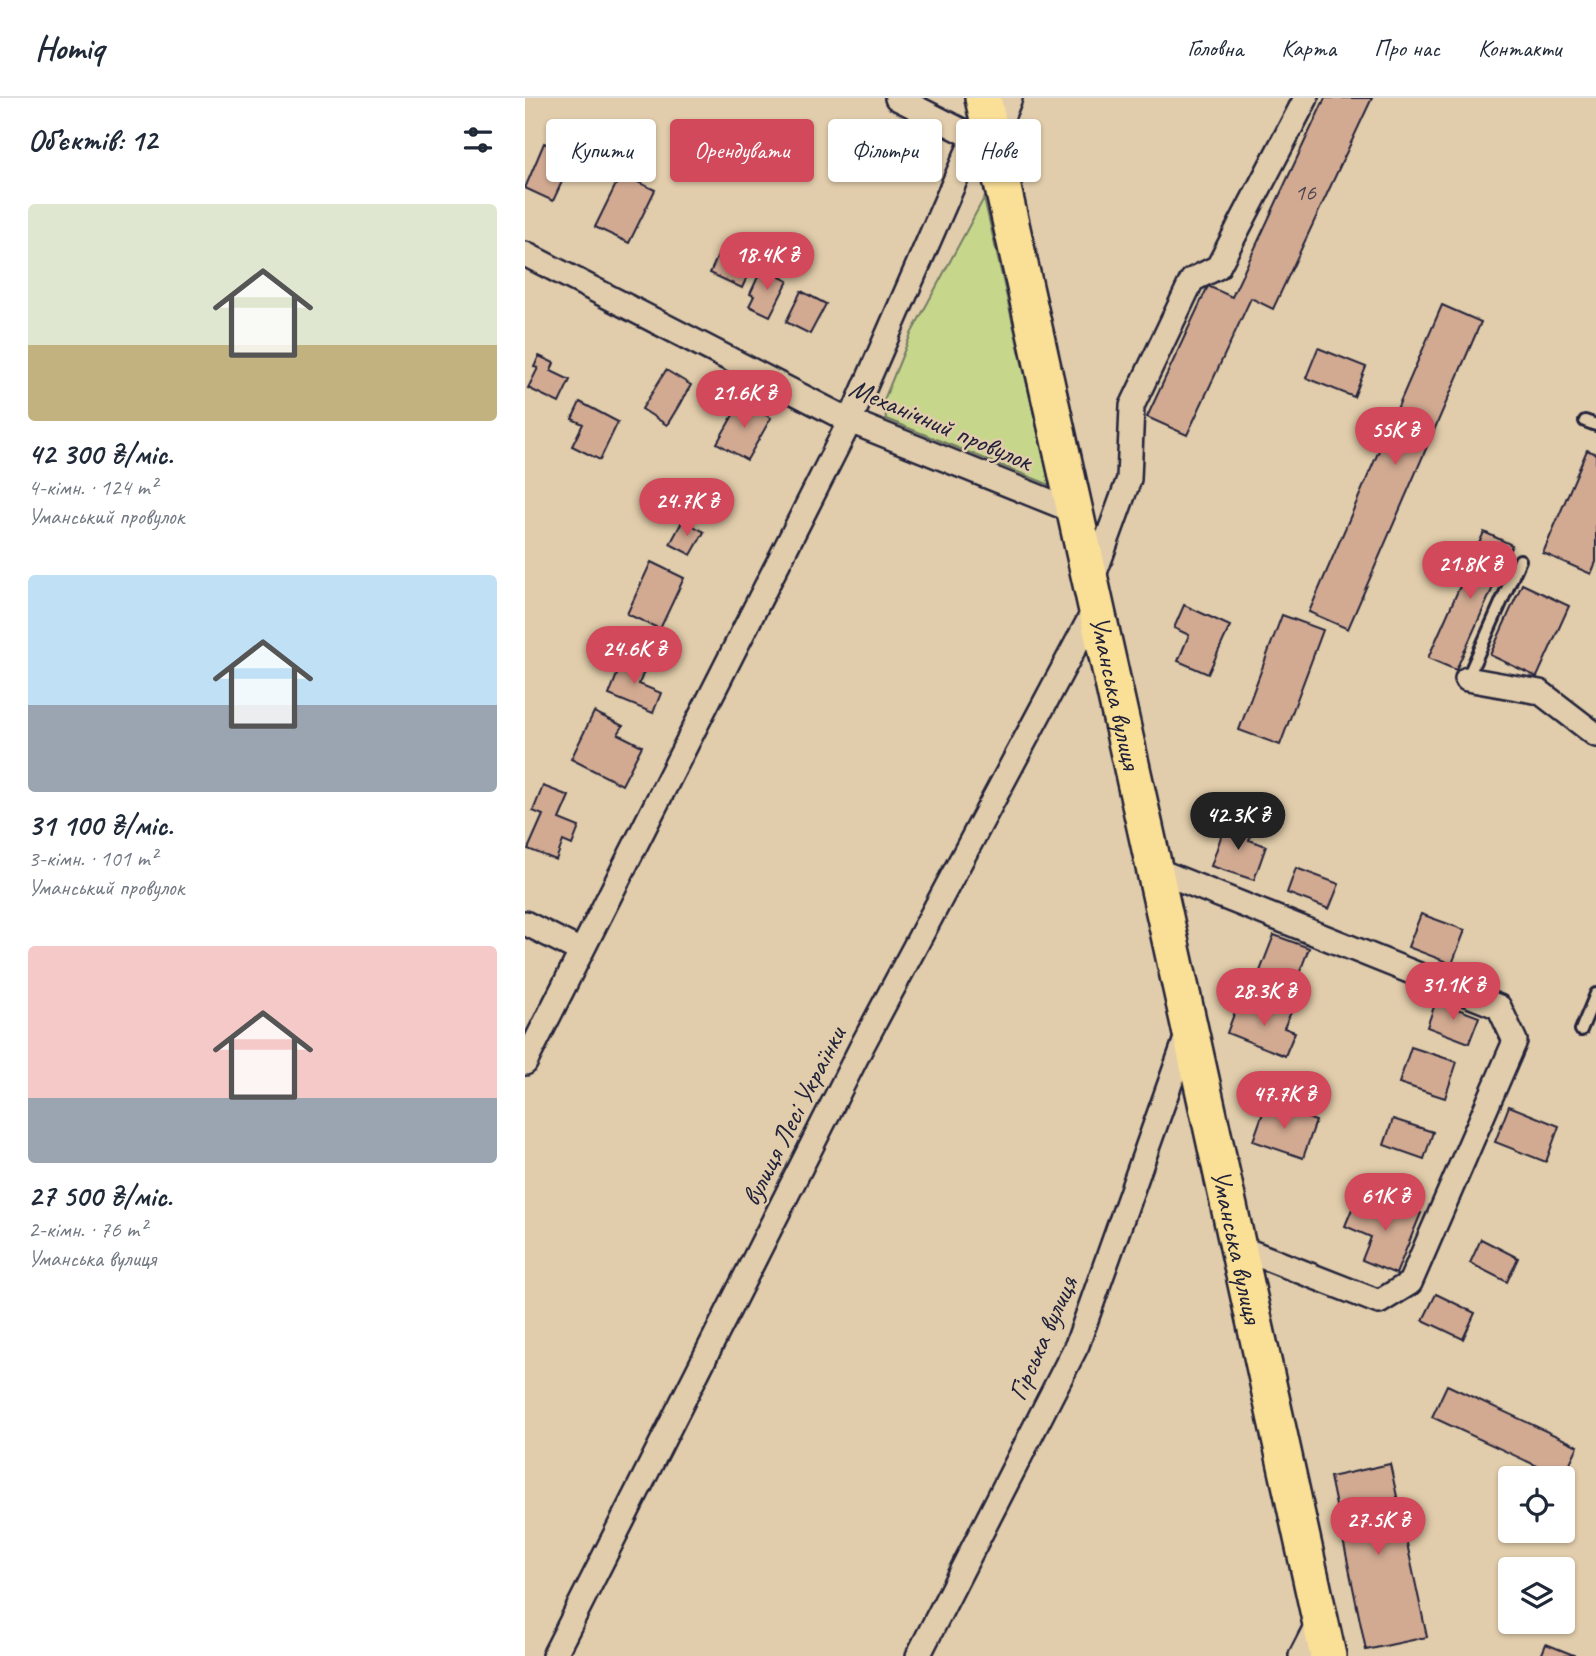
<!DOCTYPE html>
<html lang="uk">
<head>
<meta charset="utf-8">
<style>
  body { margin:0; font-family:Caveat,sans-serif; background:#f2f2f3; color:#1f2937; height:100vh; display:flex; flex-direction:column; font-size:26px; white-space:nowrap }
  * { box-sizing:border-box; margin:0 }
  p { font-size:23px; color:#747a83 }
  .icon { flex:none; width:38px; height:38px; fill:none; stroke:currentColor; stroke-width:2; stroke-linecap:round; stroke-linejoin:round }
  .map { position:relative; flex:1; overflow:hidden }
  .drawer { display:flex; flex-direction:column; background:#fff; width:525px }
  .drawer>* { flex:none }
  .guide { position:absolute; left:21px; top:21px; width:665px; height:63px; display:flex; gap:14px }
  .fabs { position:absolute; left:973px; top:1368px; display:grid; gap:14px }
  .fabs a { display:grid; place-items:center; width:77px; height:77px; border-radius:7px; background:#fff; box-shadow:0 2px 5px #0004; font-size:35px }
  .price { position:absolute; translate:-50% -60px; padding:0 16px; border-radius:24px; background:#d1495b; color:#fff; font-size:23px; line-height:46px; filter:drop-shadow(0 2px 4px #0008) }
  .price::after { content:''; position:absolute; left:50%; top:42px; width:21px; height:16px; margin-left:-10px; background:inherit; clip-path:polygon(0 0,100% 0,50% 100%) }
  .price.selected { background:#222; color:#fff }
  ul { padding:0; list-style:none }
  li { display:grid; align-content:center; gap:14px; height:371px; padding:0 28px }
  li span { display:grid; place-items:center; height:217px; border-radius:7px; color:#555 }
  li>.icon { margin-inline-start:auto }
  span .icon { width:126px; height:126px; fill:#fffc; stroke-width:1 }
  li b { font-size:30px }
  h2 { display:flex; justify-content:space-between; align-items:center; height:84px; padding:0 28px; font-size:30px }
  .chip { padding:0 24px; border-radius:7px; background:#fff; box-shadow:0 2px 5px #0004; font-size:24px; line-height:63px }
  .chip.selected { background:#d1495b; color:#fff }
  header { display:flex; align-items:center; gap:42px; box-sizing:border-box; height:98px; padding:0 35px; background:#fff; border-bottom:2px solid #e0e1e3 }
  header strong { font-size:33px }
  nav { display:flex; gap:38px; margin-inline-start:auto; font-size:24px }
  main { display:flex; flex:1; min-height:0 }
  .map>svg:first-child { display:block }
</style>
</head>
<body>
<header>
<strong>Homiq</strong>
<nav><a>Головна</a><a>Карта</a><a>Про нас</a><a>Контакти</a></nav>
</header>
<main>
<section class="drawer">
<h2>Об’єктів: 12<svg class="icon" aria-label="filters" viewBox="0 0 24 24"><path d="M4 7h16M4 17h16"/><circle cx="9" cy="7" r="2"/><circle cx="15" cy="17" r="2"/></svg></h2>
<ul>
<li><span style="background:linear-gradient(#dfe7d0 65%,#c2b280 0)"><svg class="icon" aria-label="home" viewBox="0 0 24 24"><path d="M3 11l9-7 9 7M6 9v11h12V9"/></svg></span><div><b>42 300 ₴/міс.</b><p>4-кімн. · 124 m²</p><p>Уманський провулок</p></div></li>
<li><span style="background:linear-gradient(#bfe0f5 60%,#9aa5b1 0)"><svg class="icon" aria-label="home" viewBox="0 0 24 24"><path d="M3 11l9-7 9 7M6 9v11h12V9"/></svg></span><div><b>31 100 ₴/міс.</b><p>3-кімн. · 101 m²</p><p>Уманський провулок</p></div></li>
<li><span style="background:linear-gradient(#f6c9c9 70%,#9aa5b1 0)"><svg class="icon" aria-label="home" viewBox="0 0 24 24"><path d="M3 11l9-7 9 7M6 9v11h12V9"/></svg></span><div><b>27 500 ₴/міс.</b><p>2-кімн. · 76 m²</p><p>Уманська вулиця</p></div></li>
</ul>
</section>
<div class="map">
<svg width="1071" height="1558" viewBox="0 0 1071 1558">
  <rect width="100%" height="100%" fill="#e1cdab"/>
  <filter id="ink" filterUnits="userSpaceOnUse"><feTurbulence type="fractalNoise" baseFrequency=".0143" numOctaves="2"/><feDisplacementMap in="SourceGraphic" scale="14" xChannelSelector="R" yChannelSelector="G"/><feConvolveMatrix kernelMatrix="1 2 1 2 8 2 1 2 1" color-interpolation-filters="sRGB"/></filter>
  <g filter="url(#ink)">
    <polygon fill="#c6d78c" stroke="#747c64" stroke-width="2" points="459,100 525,387 361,321 359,302 386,236"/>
    <g fill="#d2aa92" stroke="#22223b" stroke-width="2">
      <polygon points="800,0 847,0 748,211 726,200 662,337 622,319 683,188 707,199"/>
      <polygon points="378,35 408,48 396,76 365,63"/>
      <polygon points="19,45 49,58 28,103 0,90"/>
      <polygon points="96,76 130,92 104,145 70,129"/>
      <polygon points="210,149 231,159 217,190 185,175 194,155 205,160"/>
      <polygon points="237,170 263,183 245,218 224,208 229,198 225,196"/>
      <polygon points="276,193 301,206 285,236 261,224"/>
      <polygon points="917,207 956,224 823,531 784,514"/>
      <polygon points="793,250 841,269 829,299 781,280"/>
      <polygon points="14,258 29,265 26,273 45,282 34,305 3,290 13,270 9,269"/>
      <polygon points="141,272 166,287 142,327 117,311"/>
      <polygon points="216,303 246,320 222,362 192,345"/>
      <polygon points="55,304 93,324 75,362 47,348 58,326 47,321"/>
      <polygon points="1062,352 1071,356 1071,464 1066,476 1018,455"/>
      <polygon points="158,422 179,434 166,457 145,446"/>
      <polygon points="959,434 987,447 931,572 903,560"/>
      <polygon points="126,464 159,480 135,531 102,516"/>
      <polygon points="997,486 1044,508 1012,579 965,557"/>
      <polygon points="659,507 705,528 683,576 653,563 664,537 649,530"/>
      <polygon points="757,517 798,532 755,647 714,632"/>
      <polygon points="100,556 122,566 114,586 136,595 128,615 84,597"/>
      <polygon points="69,614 98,628 93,636 117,648 97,687 46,661"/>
      <polygon points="18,688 44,698 34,721 54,729 47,747 38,743 31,762 3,751 18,717 8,713"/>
      <polygon points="701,724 727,733 724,742 741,748 729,782 686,768"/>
      <polygon points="771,770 814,786 804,811 762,795"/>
      <polygon points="896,816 940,832 927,866 883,849"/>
      <polygon points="749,837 784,850 767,894 732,881"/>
      <polygon points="911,903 954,919 944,945 902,929"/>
      <polygon points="747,904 767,912 759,930 770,934 760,958 702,935 712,908 741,919"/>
      <polygon points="886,949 932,964 920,1000 874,985"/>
      <polygon points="741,1006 791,1023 778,1060 728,1043"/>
      <polygon points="984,1008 1034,1028 1021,1064 970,1044"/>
      <polygon points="868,1021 908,1034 899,1061 859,1047"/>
      <polygon points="861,1101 896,1115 871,1176 837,1162 846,1139 820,1128 829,1106 855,1117"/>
      <polygon points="956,1141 993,1160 982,1184 945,1165"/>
      <polygon points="911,1196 950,1215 938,1241 898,1222"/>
      <polygon points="922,1287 1053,1348 1038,1380 907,1319"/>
      <polygon points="865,1366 902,1539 841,1552 805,1379"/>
      <polygon points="1021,1546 1051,1558 1016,1558"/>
    </g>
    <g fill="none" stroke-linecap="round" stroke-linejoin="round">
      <g stroke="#22223b" stroke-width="16">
        <g id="lane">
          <polyline points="1060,323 1071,327"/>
          <polyline points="942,581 995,462"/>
          <polyline points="1056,932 1071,896"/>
        </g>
      </g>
      <g stroke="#22223b" stroke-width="28">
        <g id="street">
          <polyline points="372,0 449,39"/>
          <polyline points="0,156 325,323 549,413"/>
          <polyline points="568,480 604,381 607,308 667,182 693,169 781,0"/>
          <polyline points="942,581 1015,594 1071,637"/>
          <polyline points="629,771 974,909 990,943 885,1185 854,1204 713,1149"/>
          <polyline points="0,825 56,853"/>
          <polyline points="0,965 325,323 449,39 476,22 485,0"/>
          <polyline points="29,1558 337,948 571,509"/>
          <polyline points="393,1558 552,1247 664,932"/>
          <polyline points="776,1558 795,1521"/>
        </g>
      </g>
      <g stroke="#22223b" stroke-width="40">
        <g id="primary">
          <path id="s1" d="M458 0C577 518 687 1039 803 1558"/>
        </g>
      </g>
      <use href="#lane" stroke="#e1cdab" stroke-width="10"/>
      <use href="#street" stroke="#e1cdab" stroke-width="23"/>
      <use href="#primary" stroke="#fadf96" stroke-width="35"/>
    </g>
  </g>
  <g text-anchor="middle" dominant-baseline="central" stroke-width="5" stroke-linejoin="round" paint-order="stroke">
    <g font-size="24" fill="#4e4451">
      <text x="780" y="94">16</text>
    </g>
    <g font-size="28" fill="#22223b" stroke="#e1cdab">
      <text transform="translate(416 326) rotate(23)">Механічний провулок</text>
      <text stroke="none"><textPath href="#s1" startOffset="609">Уманська вулиця</textPath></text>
      <text transform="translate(268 1018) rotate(-63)">вулиця Лесі Українки</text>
      <text stroke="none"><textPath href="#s1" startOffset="1176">Уманська вулиця</textPath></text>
      <text transform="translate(517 1240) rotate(-66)">Гірська вулиця</text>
    </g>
  </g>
</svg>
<div class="fabs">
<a><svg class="icon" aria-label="locate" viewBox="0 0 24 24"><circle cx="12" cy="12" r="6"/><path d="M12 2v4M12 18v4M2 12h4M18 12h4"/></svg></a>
<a><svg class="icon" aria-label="layers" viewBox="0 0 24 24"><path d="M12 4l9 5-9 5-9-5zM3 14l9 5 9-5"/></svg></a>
</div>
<b class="price" style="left:242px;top:194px">18.4K ₴</b>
<b class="price" style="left:219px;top:332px">21.6K ₴</b>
<b class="price" style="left:870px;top:369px">55K ₴</b>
<b class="price" style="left:162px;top:440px">24.7K ₴</b>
<b class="price" style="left:945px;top:503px">21.8K ₴</b>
<b class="price" style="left:109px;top:588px">24.6K ₴</b>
<b class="price selected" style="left:713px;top:754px">42.3K ₴</b>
<b class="price" style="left:928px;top:924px">31.1K ₴</b>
<b class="price" style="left:739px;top:930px">28.3K ₴</b>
<b class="price" style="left:759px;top:1033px">47.7K ₴</b>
<b class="price" style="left:860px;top:1135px">61K ₴</b>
<b class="price" style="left:853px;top:1459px">27.5K ₴</b>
<div class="guide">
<a class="chip">Купити</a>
<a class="chip selected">Орендувати</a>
<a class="chip">Фільтри</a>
<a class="chip">Нове</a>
</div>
</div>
</main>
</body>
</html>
